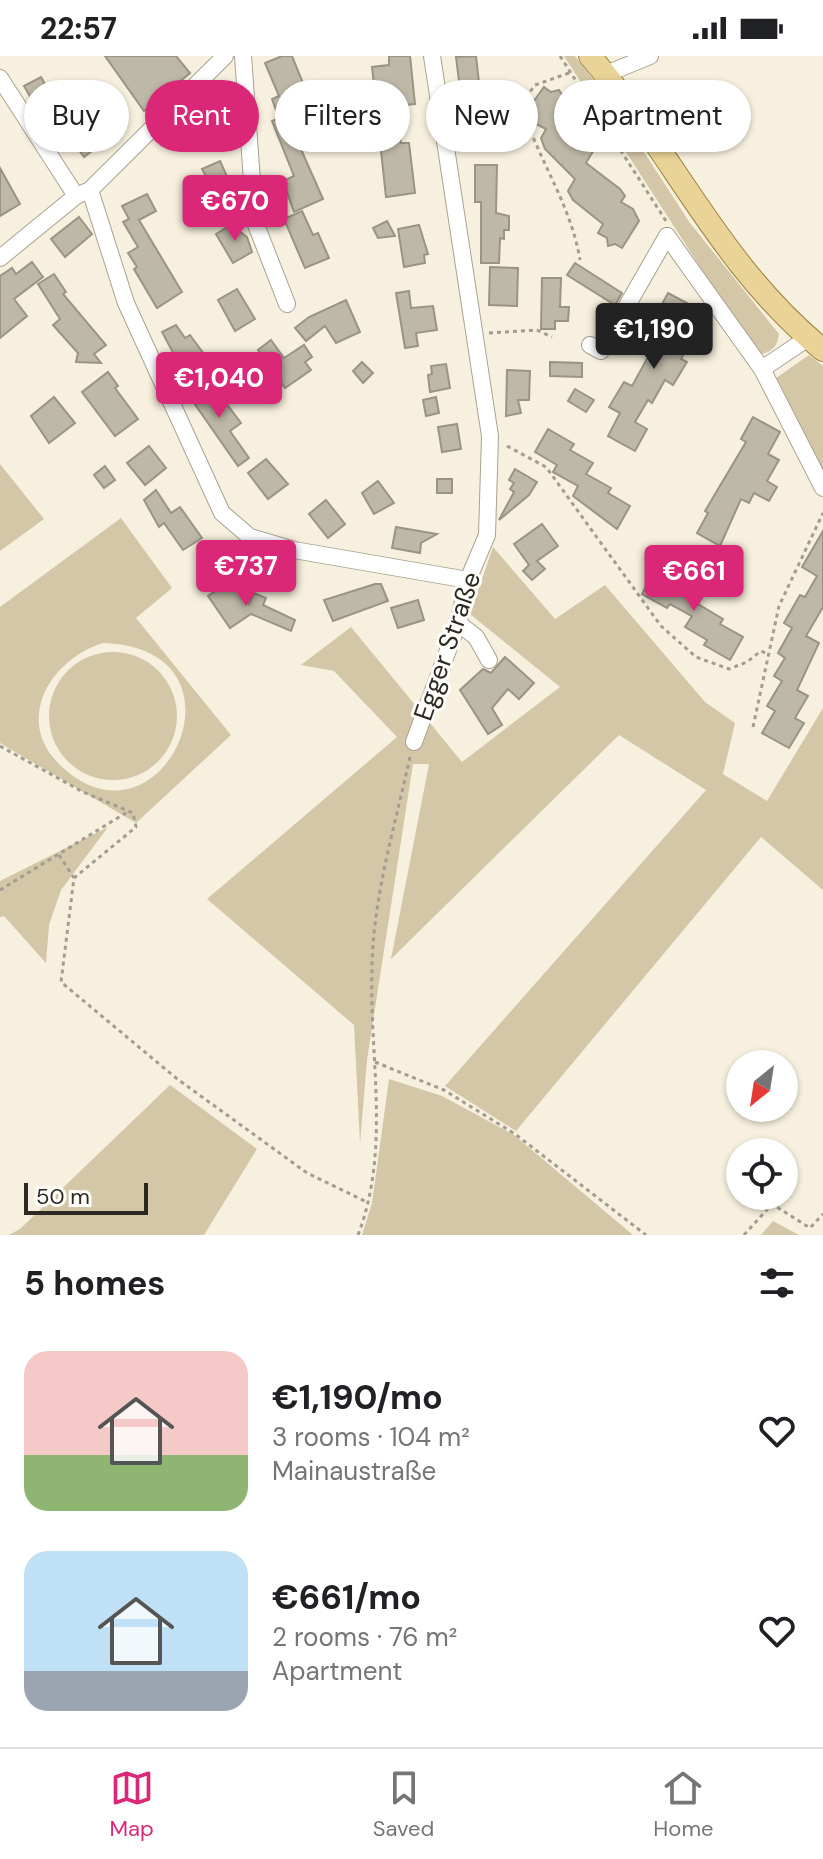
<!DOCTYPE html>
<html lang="en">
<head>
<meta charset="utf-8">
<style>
  body { margin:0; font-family:"DM Sans",sans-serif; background:#f2f2f2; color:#202124; height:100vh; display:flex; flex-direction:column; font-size:30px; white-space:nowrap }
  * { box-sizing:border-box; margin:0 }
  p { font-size:26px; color:#757577 }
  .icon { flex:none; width:44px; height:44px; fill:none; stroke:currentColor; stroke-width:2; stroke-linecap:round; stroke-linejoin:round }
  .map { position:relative; height:1179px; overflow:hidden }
  .side { display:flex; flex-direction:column; background:#fff; flex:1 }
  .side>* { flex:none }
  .hud { position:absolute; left:24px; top:24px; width:776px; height:72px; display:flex; gap:16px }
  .needle { width:52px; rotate:210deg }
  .fabs { position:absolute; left:726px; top:994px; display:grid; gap:16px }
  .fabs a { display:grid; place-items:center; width:72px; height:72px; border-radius:50%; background:#fff; box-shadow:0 2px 6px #0004; font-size:40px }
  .scale { position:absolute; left:24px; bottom:20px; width:124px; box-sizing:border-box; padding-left:8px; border:4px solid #2b2922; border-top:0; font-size:22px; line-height:28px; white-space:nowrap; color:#2b2922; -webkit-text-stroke:6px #fffdfa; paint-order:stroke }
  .price { position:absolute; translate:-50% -68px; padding:0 18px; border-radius:8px; background:#db2777; color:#fff; font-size:26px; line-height:52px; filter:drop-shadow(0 2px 4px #0008) }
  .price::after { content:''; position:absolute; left:50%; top:48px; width:24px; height:18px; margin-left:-12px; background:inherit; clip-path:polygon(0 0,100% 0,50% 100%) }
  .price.selected { background:#222; color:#fff }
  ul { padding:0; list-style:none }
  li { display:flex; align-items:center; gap:24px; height:200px; padding:0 24px }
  li span { display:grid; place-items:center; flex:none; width:224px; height:160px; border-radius:24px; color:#555 }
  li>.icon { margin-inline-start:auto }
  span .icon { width:96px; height:96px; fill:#fffc; stroke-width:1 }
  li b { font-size:34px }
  h2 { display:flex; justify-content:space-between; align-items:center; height:96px; padding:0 24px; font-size:34px }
  .chip { padding:0 28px; border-radius:36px; background:#fff; box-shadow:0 2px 6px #0004; font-size:28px; line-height:72px }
  .chip.selected { background:#db2777; color:#fff }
  .status { display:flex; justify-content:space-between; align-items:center; height:56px; padding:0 40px; background:#fff; direction:ltr }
  .status svg { height:22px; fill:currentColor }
  .tab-bar { display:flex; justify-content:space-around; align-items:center; height:112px; border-top:2px solid #e0e0e0; background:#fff; font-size:22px; color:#757577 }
  .tab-bar a { display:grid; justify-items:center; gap:4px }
  .tab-bar .selected { color:#db2777 }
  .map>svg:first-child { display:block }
</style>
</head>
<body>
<div class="status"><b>22:57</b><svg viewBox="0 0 49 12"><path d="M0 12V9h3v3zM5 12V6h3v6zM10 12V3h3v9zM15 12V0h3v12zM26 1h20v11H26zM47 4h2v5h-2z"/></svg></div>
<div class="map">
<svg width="823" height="1179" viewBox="0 0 823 1179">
  <rect width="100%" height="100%" fill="#f7f0de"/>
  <g fill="#d3c7a8" fill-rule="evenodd">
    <path d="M564 0H575L616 53 690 167 779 278C777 293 771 296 757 299Z"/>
    <polygon points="809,299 823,310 823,432 769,327"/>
    <polygon points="0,408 44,463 0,495"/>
    <path d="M121 462 172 532 136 562 231 679 136 767 0 687V551ZM103 587C261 592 161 807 60 709 13 664 51 603 103 587Z"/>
    <polygon points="493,491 555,563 605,529 705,646 735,667 723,718 767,745 823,652 823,834 761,781 516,1075 445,1030 706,734 619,679 391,903 429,708 413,708 367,1004 360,1087 354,969 207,843 397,681 334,615 301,609 351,571 462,706 560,631 470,558"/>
    <circle cx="113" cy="660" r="64"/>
    <polygon points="108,771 61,834 49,869 46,907 4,860 0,861 0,825"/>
    <polygon points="389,1023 442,1040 514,1079 633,1179 362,1179 372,1147"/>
    <polygon points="170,1029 257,1093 204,1179 9,1179 20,1173"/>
    <polygon points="773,1165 799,1179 761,1179"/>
  </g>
  <g fill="#beb8a7" stroke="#9a9484" stroke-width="2">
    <polygon points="105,0 176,0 190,17 144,55"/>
    <polygon points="282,0 292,0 303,27 291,33 307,71 311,69 317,84 300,91 323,143 294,156 283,125 294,120 272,65 279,62 272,43 279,40 265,7"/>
    <polygon points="389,0 410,0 415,48 404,49 405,58 397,59 401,87 409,87 415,137 386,141 372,11 389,9"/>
    <polygon points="476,0 481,44 509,38 513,59 496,58 496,70 488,70 488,86 466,86 467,41 461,41 456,1"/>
    <polygon points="41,21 61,56 44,65 24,30"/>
    <polygon points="544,31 551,36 559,34 565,44 556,58 566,70 589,81 595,92 586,107 620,133 625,140 621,146 633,153 639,165 622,192 615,188 608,190 607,182 598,177 603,168 573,144 568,135 575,123 545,93 541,82 546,73 536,68 533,60 524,59"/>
    <polygon points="219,48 238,88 221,93 214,80 205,85 193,62"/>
    <polygon points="84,73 97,91 84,101 71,83"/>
    <polygon points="220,105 230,127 236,125 242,137 243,158 229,162 202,113"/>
    <polygon points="475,109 497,109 496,157 509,160 509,174 504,174 504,183 500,182 499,207 481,207 481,146 475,146"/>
    <polygon points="0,112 20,148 0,160"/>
    <polygon points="147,138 156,155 139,164 182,236 157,252 134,213 137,211 128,197 138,191 123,166 129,163 122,150"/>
    <polygon points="302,155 313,179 318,177 329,202 305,212 284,163"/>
    <polygon points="79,161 92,178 65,201 51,183"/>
    <polygon points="387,165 395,180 378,182 373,172"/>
    <polygon points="231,169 247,181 252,196 233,207 216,178"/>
    <polygon points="419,169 428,198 424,199 425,207 404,211 398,173"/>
    <polygon points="32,206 43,221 14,243 27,260 0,282 0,220 12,212 16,218"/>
    <polygon points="575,207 622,237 615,249 567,219"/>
    <polygon points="490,211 518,212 517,250 489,249"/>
    <polygon points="54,218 66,236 63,238 106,289 94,298 101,307 76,306 78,297 53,269 60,263 38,228"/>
    <polygon points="542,222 561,222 560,251 569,251 568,265 555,265 555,273 541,273"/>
    <polygon points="237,233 255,263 235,275 218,244"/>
    <polygon points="409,235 411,252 433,250 437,274 416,277 418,290 405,292 396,237"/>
    <polygon points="668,237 696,252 683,274 694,280 681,303 687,306 673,329 665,324 652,347 648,344 635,366 647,373 635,395 608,380 620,357 609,351 624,326 632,330 653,292 651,290 665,265 656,259"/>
    <polygon points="346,244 360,276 336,287 325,270 306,285 295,272 309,261"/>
    <polygon points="176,269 185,282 190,279 209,305 186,321 162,276"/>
    <polygon points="271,284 284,302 304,289 312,301 305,306 311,314 285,332 258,294"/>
    <polygon points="362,306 373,317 363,327 353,315"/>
    <polygon points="550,306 582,307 582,321 550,320"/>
    <polygon points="446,308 450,332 430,336 428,319 432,318 431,310"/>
    <polygon points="507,314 530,315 529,344 518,344 521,357 506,360"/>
    <polygon points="108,316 118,330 115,332 138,363 115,380 82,336"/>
    <polygon points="201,326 214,343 220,339 241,367 230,375 249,402 238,410 187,337"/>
    <polygon points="575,333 594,344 586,356 568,345"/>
    <polygon points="54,341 75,367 49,387 31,360"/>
    <polygon points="436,341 439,357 426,360 423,344"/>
    <polygon points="753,361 780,376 768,398 779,404 767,425 777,431 769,445 754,437 749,447 741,443 720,490 697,477 708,457 705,455 746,386 741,383"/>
    <polygon points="457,368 461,393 442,396 438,371"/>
    <polygon points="548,373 574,388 570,394 593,407 586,418 611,432 608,437 630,450 617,473 573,440 578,430 553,416 557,409 535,396"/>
    <polygon points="149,390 166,412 145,429 127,407"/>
    <polygon points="266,403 288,428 268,443 248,417"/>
    <polygon points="105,410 115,424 104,432 94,419"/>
    <polygon points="515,413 537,426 529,439 499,464 514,436 510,433 514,427 509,424"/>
    <rect x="437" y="423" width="15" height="14"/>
    <polygon points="378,425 394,447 374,458 362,437"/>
    <polygon points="156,434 171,457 180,451 202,482 183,494 164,467 159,471 144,444"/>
    <polygon points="326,444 345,468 328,482 309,458"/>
    <polygon points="542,468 558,490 537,505 545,513 532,524 523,515 529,509 514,488"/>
    <polygon points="396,471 437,478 421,487 420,497 392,492"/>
    <polygon points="823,475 823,551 806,580 819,587 797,634 808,640 795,662 804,667 789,692 762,677 775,655 767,650 782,625 774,620 785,602 778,597 792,572 784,567 800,539 805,541 817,520 802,511"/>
    <polygon points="654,515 677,528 680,523 705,537 698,548 723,563 720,568 743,581 730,604 704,589 707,584 685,571 692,560 670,548 667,552 642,538"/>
    <polygon points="228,526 232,532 236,530 249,548 254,537 266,542 263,549 295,564 291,575 251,558 230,572 208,540"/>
    <polygon points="375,528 381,528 388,545 333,565 324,544"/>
    <polygon points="418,544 424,564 398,572 391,552"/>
    <polygon points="505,601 534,627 519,643 508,633 492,652 502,669 488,678 460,634 483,613 491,617"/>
  </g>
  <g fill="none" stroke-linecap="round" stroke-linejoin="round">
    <g stroke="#a8a292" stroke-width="18">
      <g id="minor">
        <polyline points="243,0 255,166 287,248"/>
        <polyline points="606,18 650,0"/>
        <polyline points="0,22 76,140"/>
        <polyline points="90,134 126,247 222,457 250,481 294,494 468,524"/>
        <polyline points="667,180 762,313 823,432"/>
        <polyline points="0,202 76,140 90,134 225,0"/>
        <polyline points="590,289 601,295 667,180"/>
        <polyline points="762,313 808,282"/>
        <polyline points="458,567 476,581 489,604"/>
        <polyline points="414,686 458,567 468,524 487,479 490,380 432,0"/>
      </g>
    </g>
    <g stroke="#9d8541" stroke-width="24">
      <path id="major" d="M590 0C674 98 720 210 823 294"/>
    </g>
    <g stroke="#a29d90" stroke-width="3" stroke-dasharray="4 4" stroke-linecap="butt">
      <polyline points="560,0 666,165"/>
      <path d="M569 17 535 29 521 48C537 102 571 148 580 204"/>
      <polyline points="641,257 653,264 640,287 659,299"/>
      <polyline points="489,277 537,274 552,281"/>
      <polyline points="507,390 546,411 661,570 696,601 729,613 747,606 761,595 768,598"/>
      <polyline points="753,671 779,550 823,457"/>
      <polyline points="0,690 83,736 133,757 136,771 74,822 61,926 176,1022 307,1117 367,1146"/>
      <polyline points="59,799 74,822"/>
      <polyline points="0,834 129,755"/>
      <polyline points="375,1006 444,1034 515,1078 646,1179"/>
      <path d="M358 1179C391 1093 369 1001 372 912 373 841 395 770 410 701"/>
      <polyline points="744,1179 772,1148 810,1172 823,1158"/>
    </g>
    <use href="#minor" stroke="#fff" stroke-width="16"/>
    <use href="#major" stroke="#e9d397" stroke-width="22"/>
  </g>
  <g text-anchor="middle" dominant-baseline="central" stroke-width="6" stroke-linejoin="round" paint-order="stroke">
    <g font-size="26" fill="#2b2922" stroke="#fffdfa">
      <text transform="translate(447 590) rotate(-71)">Egger Straße</text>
    </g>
  </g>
</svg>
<div class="fabs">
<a><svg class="needle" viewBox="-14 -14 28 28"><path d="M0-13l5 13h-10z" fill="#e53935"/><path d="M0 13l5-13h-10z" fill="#757577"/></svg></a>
<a><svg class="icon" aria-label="locate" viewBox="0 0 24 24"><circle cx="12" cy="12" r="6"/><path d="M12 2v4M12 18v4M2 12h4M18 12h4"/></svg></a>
</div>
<div class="scale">50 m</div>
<b class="price" style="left:235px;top:187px">€670</b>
<b class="price selected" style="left:654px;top:315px">€1,190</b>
<b class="price" style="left:219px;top:364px">€1,040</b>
<b class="price" style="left:246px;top:552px">€737</b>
<b class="price" style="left:694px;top:557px">€661</b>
<div class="hud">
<a class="chip">Buy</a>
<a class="chip selected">Rent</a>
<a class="chip">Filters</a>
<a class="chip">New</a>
<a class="chip">Apartment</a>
</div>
</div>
<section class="side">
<h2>5 homes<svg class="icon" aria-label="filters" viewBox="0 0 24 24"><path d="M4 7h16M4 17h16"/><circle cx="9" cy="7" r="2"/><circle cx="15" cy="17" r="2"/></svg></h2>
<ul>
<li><span style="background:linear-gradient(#f6c9c9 65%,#8fb573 0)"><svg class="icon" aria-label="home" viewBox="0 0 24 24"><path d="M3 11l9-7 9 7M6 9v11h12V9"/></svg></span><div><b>€1,190/mo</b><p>3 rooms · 104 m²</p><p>Mainaustraße</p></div><svg class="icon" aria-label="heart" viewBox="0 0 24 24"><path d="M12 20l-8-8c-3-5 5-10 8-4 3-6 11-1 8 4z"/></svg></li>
<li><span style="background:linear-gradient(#bfe0f5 75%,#9aa5b1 0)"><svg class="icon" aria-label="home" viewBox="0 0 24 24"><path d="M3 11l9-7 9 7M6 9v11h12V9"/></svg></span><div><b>€661/mo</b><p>2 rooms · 76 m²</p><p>Apartment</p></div><svg class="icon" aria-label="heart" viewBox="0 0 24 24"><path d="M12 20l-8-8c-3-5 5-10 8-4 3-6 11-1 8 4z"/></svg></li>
</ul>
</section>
<nav class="tab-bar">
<a class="selected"><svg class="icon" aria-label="map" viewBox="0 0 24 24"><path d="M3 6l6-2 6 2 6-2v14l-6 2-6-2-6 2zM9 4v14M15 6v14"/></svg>Map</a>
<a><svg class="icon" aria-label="saved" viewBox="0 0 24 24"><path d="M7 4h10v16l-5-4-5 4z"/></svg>Saved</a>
<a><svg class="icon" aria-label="home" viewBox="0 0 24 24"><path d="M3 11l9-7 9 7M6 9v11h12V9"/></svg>Home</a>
</nav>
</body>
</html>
